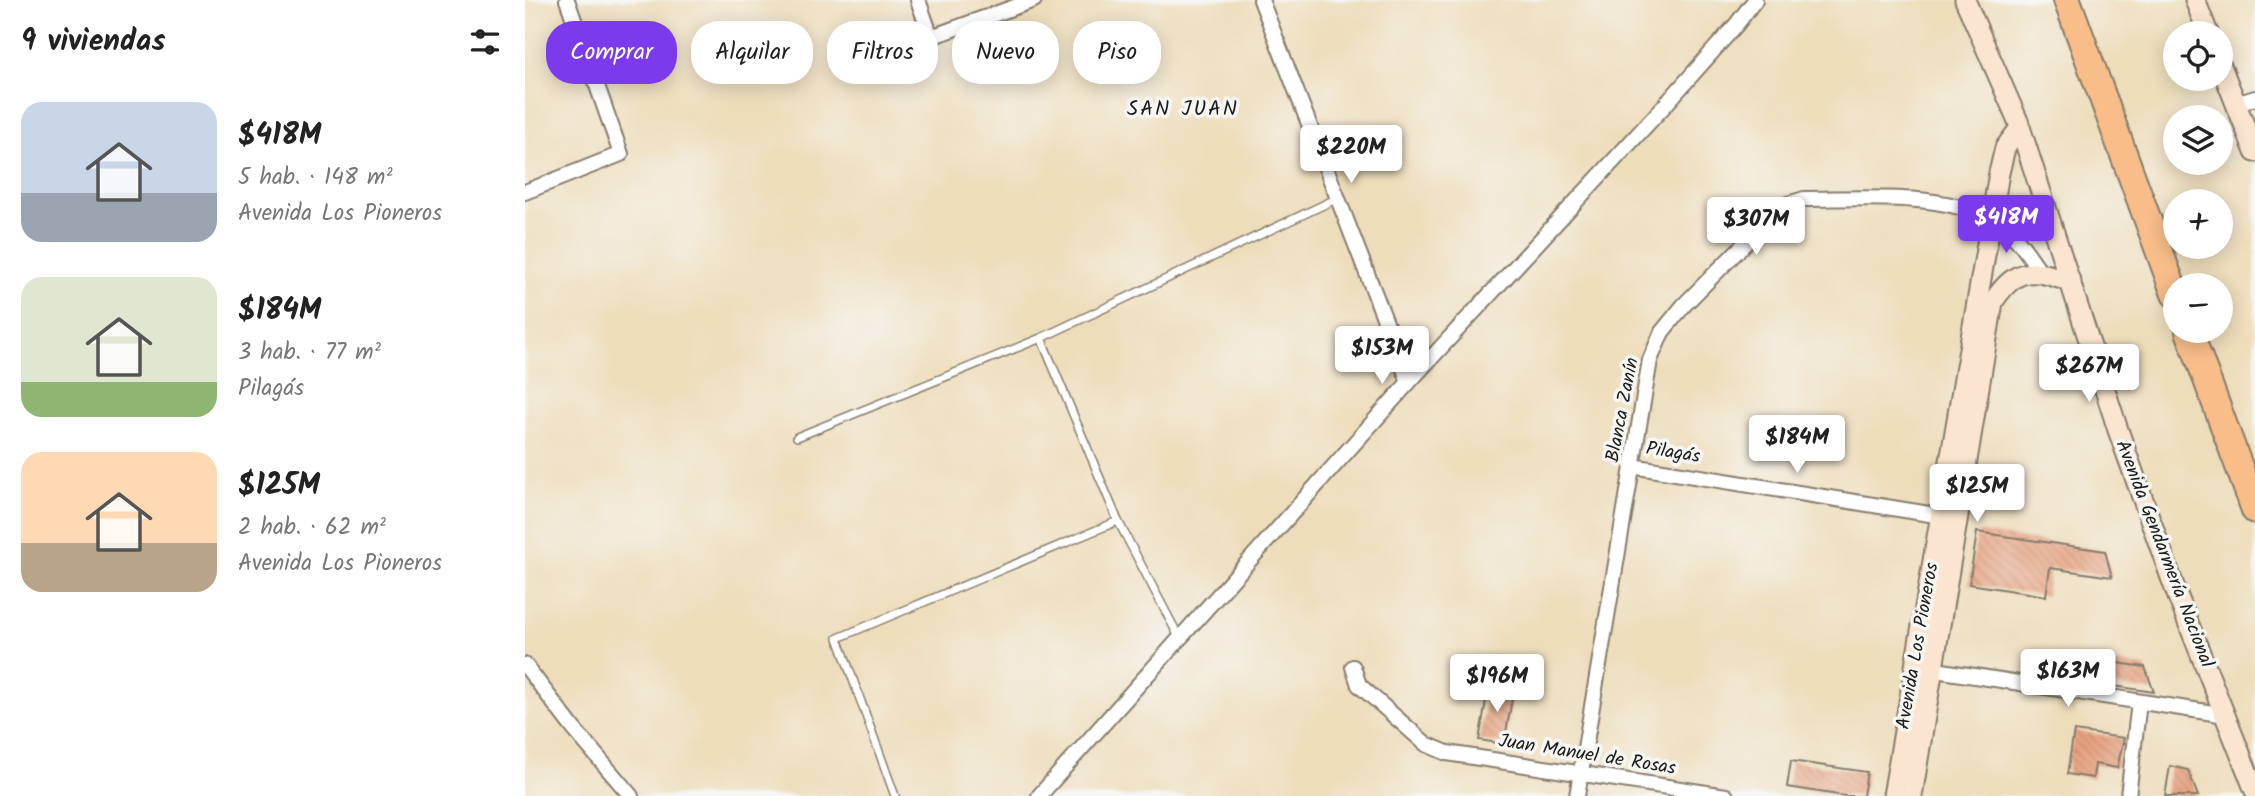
<!DOCTYPE html>
<html lang="es">
<head>
<meta charset="utf-8">
<style>
  body { margin:0; font-family:Kalam,sans-serif; background:#f2f2f2; color:#222; height:100vh; display:flex; flex-direction:column; font-size:26px; white-space:nowrap }
  * { box-sizing:border-box; margin:0 }
  p { font-size:23px; color:#767676 }
  .icon { flex:none; width:38px; height:38px; fill:none; stroke:currentColor; stroke-width:2; stroke-linecap:round; stroke-linejoin:round }
  .map { position:relative; flex:1; overflow:hidden }
  .sheet { display:flex; flex-direction:column; background:#fff; width:525px }
  .sheet>* { flex:none }
  .guide { position:absolute; left:21px; top:21px; width:665px; height:63px; display:flex; gap:14px }
  .fabs { position:absolute; left:1638px; top:21px; display:grid; gap:14px }
  .fabs a { display:grid; place-items:center; width:70px; height:70px; border-radius:50%; background:#fff; box-shadow:0 4px 18px #0003; font-size:35px }
  .price { position:absolute; translate:-50% -60px; padding:0 16px; border-radius:7px; background:#fff; color:#222; font-size:23px; line-height:46px; filter:drop-shadow(0 2px 4px #0008) }
  .price::after { content:''; position:absolute; left:50%; top:42px; width:21px; height:16px; margin-left:-10px; background:inherit; clip-path:polygon(0 0,100% 0,50% 100%) }
  .price.on { background:#7c3aed; color:#fff }
  ul { padding:0; list-style:none }
  li { display:flex; align-items:center; gap:21px; height:175px; padding:0 21px }
  li span { display:grid; place-items:center; flex:none; width:196px; height:140px; border-radius:21px; color:#555 }
  li>.icon { margin-inline-start:auto }
  span .icon { width:84px; height:84px; fill:#fffc; stroke-width:1 }
  li b { font-size:30px }
  h2 { display:flex; justify-content:space-between; align-items:center; height:84px; padding:0 21px; font-size:30px }
  .chip { padding:0 24px; border-radius:28px; background:#fff; box-shadow:0 4px 18px #0003; font-size:24px; line-height:63px }
  .chip.on { background:#7c3aed; color:#fff }
  main { display:flex; flex:1; min-height:0 }
  .map>svg:first-child { display:block }
</style>
</head>
<body>
<main>
<section class="sheet">
<h2>9 viviendas<svg class="icon" aria-label="filters" viewBox="0 0 24 24"><path d="M4 7h16M4 17h16"/><circle cx="9" cy="7" r="2"/><circle cx="15" cy="17" r="2"/></svg></h2>
<ul>
<li><span style="background:linear-gradient(#c9d6e8 65%,#9aa5b1 0)"><svg class="icon" aria-label="home" viewBox="0 0 24 24"><path d="M3 11l9-7 9 7M6 9v11h12V9"/></svg></span><div><b>$418M</b><p>5 hab. · 148 m²</p><p>Avenida Los Pioneros</p></div></li>
<li><span style="background:linear-gradient(#dfe7d0 75%,#8fb573 0)"><svg class="icon" aria-label="home" viewBox="0 0 24 24"><path d="M3 11l9-7 9 7M6 9v11h12V9"/></svg></span><div><b>$184M</b><p>3 hab. · 77 m²</p><p>Pilagás</p></div></li>
<li><span style="background:linear-gradient(#ffd9b3 65%,#b9a48a 0)"><svg class="icon" aria-label="home" viewBox="0 0 24 24"><path d="M3 11l9-7 9 7M6 9v11h12V9"/></svg></span><div><b>$125M</b><p>2 hab. · 62 m²</p><p>Avenida Los Pioneros</p></div></li>
</ul>
</section>
<div class="map">
<svg width="1730" height="796" viewBox="0 0 1730 796">
  <defs>
    <pattern id="building-back-hatch" width="6" height="6" patternUnits="userSpaceOnUse" patternTransform="scale(1.75)"><rect width="6" height="6" fill="#e7a17f"/><path d="M-1 5l2 2M0 0l6 6M5-1l2 2" fill="none" stroke="#c68a6d"/></pattern>
  </defs>
  <rect width="100%" height="100%" fill="#f6f6f2"/>
  <filter id="ink" filterUnits="userSpaceOnUse"><feTurbulence type="fractalNoise" baseFrequency=".0143" numOctaves="2"/><feDisplacementMap in="SourceGraphic" scale="14" xChannelSelector="R" yChannelSelector="G"/><feConvolveMatrix kernelMatrix="1 2 1 2 8 2 1 2 1" color-interpolation-filters="sRGB"/></filter>
  <filter id="wash" filterUnits="userSpaceOnUse"><feTurbulence type="fractalNoise" baseFrequency=".00686" numOctaves="4" result="noise"/><feDisplacementMap in="SourceGraphic" scale="28" xChannelSelector="R" yChannelSelector="G"/><feGaussianBlur stdDeviation="1.57" result="paint"/><feColorMatrix in="noise" values="0 0 0 0 0 0 0 0 0 0 0 0 0 0 0 0 0 1.4 0 .05"/><feComposite in="paint" operator="in"/></filter>
  <g filter="url(#wash)">
    <rect width="100%" height="100%" fill="#edb"/>
    <g id="blocks">
      <g fill="url(#building-back-hatch)">
        <polygon points="1452,532 1580,551 1587,577 1525,568 1521,596 1444,584"/>
        <polygon points="1558,658 1620,667 1629,692 1555,681"/>
        <polygon points="964,684 989,688 979,744 954,740"/>
        <polygon points="1549,731 1599,738 1592,768 1570,764 1568,778 1542,774"/>
        <polygon points="1266,761 1342,772 1338,796 1320,796 1262,787"/>
        <polygon points="1645,766 1663,770 1673,796 1640,796"/>
      </g>
    </g>
  </g>
  <g filter="url(#ink)">
    <use href="#blocks" fill-opacity="0" stroke="#857c6c" stroke-width="2"/>
    <g fill="none" stroke-linecap="round" stroke-linejoin="round">
      <g stroke="#857c6c" stroke-width="10">
        <g id="lane">
          <polyline points="272,437 516,338"/>
          <polyline points="654,637 593,521 516,338 813,198"/>
          <polyline points="370,796 313,638 593,521"/>
        </g>
      </g>
      <g stroke="#857c6c" stroke-width="18">
        <g id="street">
          <polyline points="393,0 406,37 509,0"/>
          <polyline points="736,0 884,382"/>
          <polyline points="1711,104 1730,98"/>
          <polyline points="0,192 96,154 42,0"/>
          <polyline points="1107,466 1423,517"/>
          <polyline points="0,665 48,728 106,796"/>
          <polyline points="828,667 834,685 901,744 922,753 1201,796"/>
          <polyline points="1398,668 1701,715"/>
          <polyline points="514,796 884,382 1141,104 1211,25 1230,0"/>
          <path d="M1052 796 1125 360 1137 332 1159 305 1243 220 1263 204 1279 199C1338 199 1427 190 1477 226 1493 237 1504 256 1515 271"/>
          <polyline points="1603,796 1614,702"/>
        </g>
      </g>
      <g stroke="#857c6c" stroke-width="23">
        <g id="secondary">
          <polyline points="1440,0 1493,121 1593,430 1653,597 1730,791"/>
          <polyline points="1670,0 1683,33"/>
          <polyline points="1696,66 1730,152"/>
          <polyline points="1368,796 1474,173 1480,148 1495,128"/>
          <path d="M1387 796 1468 302C1492 265 1509 269 1546 282"/>
        </g>
      </g>
      <g stroke="#857c6c" stroke-width="30">
        <g id="highway">
          <polyline points="1542,0 1650,294"/>
          <polyline points="1664,331 1730,510"/>
        </g>
      </g>
      <use href="#lane" stroke="#fff" stroke-width="7"/>
      <use href="#street" stroke="#fff" stroke-width="14"/>
      <use href="#secondary" stroke="#fce5d0" stroke-width="19"/>
      <use href="#highway" stroke="#f8bd89" stroke-width="26"/>
    </g>
  </g>
  <g text-anchor="middle" dominant-baseline="central" stroke-width="7" stroke-linejoin="round" paint-order="stroke">
    <g font-size="19" fill="#1c1c1c" stroke="#f6f6f2">
      <text transform="translate(1098 410) rotate(-79)">Blanca Zanín</text>
      <text transform="translate(1148 453) rotate(9)">Pilagás</text>
      <text transform="translate(1639 554) rotate(69)">Avenida Gendarmería Nacional</text>
      <text transform="translate(1393 646) rotate(-80)">Avenida Los Pioneros</text>
      <text transform="translate(1062 755) rotate(9)">Juan Manuel de Rosas</text>
    </g>
    <g font-size="21" letter-spacing="2" fill="#1c1c1c" stroke="#f6f6f2">
      <text x="658" y="109">SAN JUAN</text>
    </g>
  </g>
</svg>
<div class="fabs">
<a><svg class="icon" aria-label="locate" viewBox="0 0 24 24"><circle cx="12" cy="12" r="6"/><path d="M12 2v4M12 18v4M2 12h4M18 12h4"/></svg></a>
<a><svg class="icon" aria-label="layers" viewBox="0 0 24 24"><path d="M12 4l9 5-9 5-9-5zM3 14l9 5 9-5"/></svg></a>
<a>+</a>
<a>−</a>
</div>
<b class="price" style="left:826px;top:185px">$220M</b>
<b class="price on" style="left:1481px;top:255px">$418M</b>
<b class="price" style="left:1231px;top:257px">$307M</b>
<b class="price" style="left:857px;top:386px">$153M</b>
<b class="price" style="left:1564px;top:404px">$267M</b>
<b class="price" style="left:1272px;top:475px">$184M</b>
<b class="price" style="left:1452px;top:524px">$125M</b>
<b class="price" style="left:1543px;top:709px">$163M</b>
<b class="price" style="left:972px;top:714px">$196M</b>
<div class="guide">
<a class="chip on">Comprar</a>
<a class="chip">Alquilar</a>
<a class="chip">Filtros</a>
<a class="chip">Nuevo</a>
<a class="chip">Piso</a>
</div>
</div>
</main>
</body>
</html>
